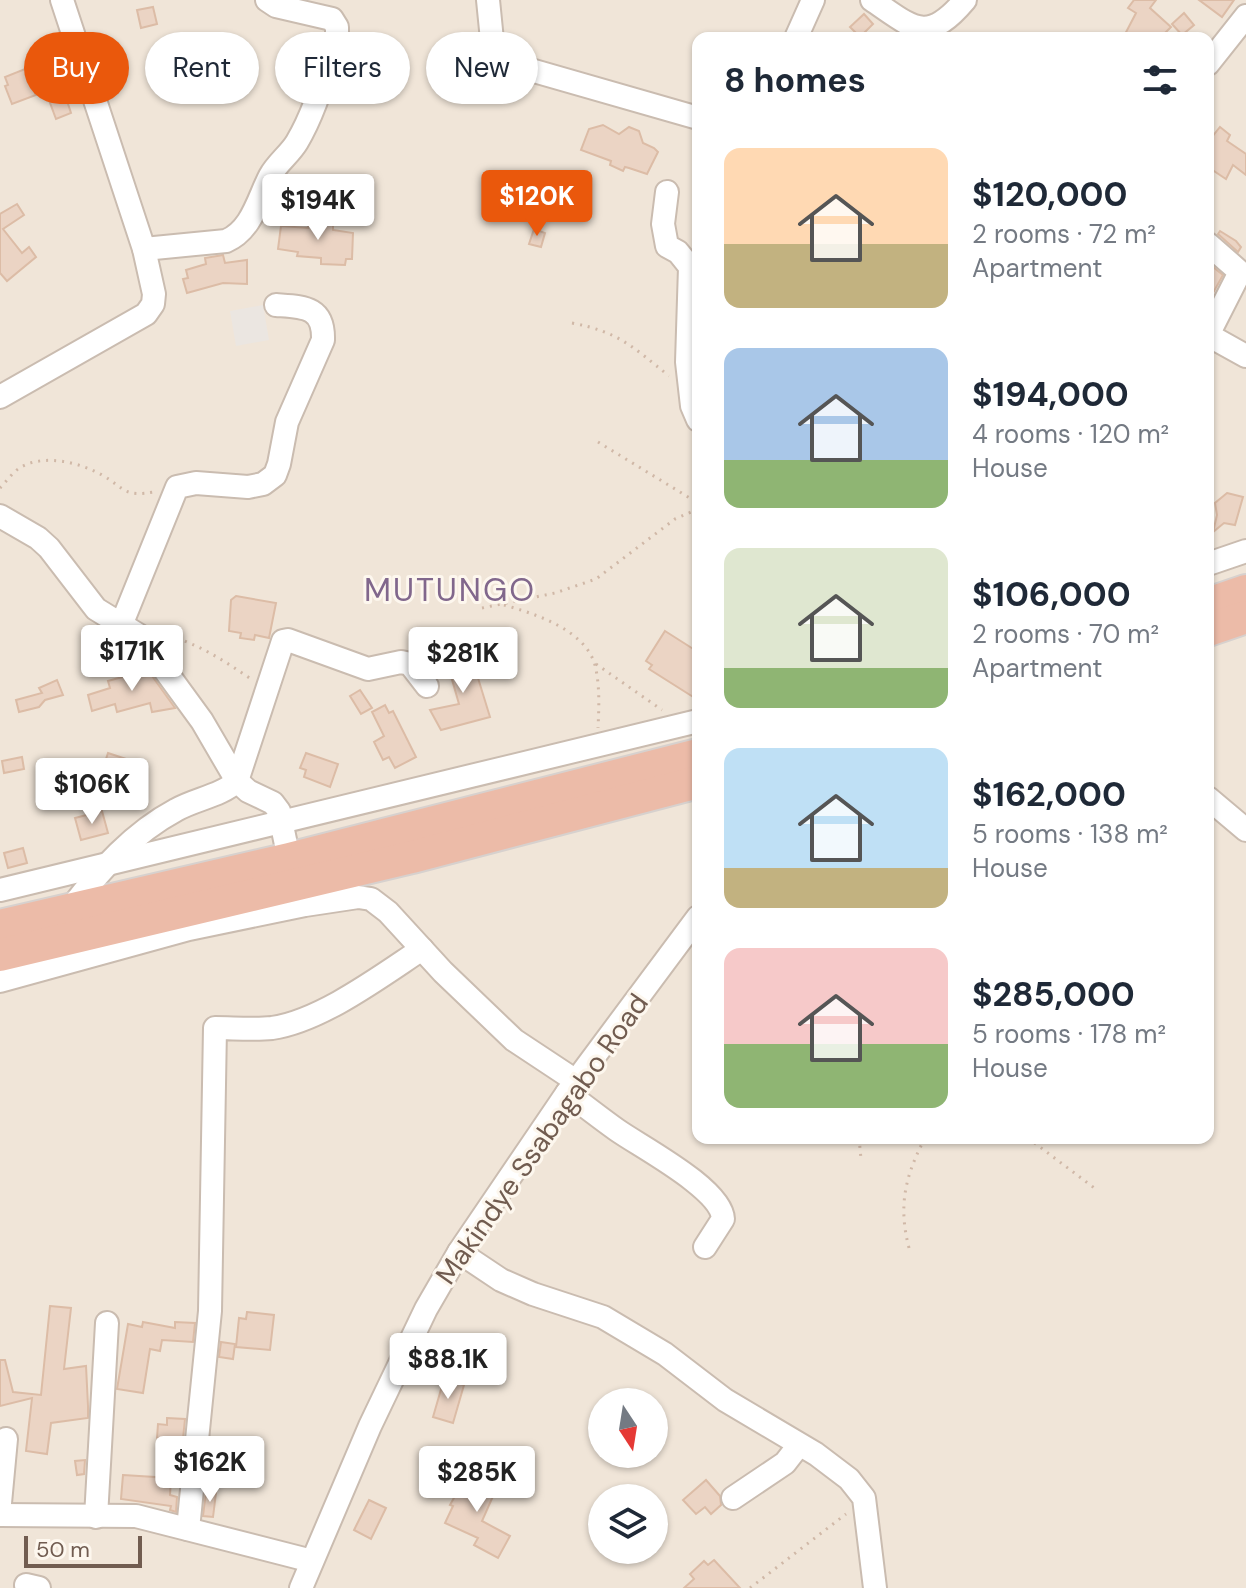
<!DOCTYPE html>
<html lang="en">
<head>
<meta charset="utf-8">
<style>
  body { margin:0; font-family:"DM Sans",sans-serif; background:#f2f2f3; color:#1f2937; height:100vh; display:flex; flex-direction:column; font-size:30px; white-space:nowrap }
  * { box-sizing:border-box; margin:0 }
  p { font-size:26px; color:#747a83 }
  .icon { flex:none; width:44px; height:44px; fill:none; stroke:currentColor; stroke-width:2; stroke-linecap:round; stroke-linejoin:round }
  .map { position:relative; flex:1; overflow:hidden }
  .panel { position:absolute; left:692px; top:32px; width:522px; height:1112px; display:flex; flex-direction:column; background:#fff; border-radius:16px; box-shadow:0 2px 6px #0004 }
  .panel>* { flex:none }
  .banner { position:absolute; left:24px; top:32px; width:548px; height:72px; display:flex; gap:16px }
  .needle { width:52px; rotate:168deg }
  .controls { position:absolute; left:588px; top:1388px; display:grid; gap:16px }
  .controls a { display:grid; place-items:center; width:80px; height:80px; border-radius:50%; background:#fff; box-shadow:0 2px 6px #0004; font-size:40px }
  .scale { position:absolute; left:24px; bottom:20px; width:118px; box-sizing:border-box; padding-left:8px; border:4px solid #715c50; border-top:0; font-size:22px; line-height:28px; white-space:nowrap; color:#715c50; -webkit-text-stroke:6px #fdf7ee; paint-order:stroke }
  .price { position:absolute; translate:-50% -68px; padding:0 18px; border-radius:8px; background:#fff; color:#222; font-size:26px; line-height:52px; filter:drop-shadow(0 2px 4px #0008) }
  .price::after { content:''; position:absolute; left:50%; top:48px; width:24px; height:18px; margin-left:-12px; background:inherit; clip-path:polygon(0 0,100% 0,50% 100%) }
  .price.current { background:#ea580c; color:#fff }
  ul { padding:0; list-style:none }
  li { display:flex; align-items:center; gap:24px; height:200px; padding:0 32px }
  li span { display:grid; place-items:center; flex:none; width:224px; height:160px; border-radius:16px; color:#555 }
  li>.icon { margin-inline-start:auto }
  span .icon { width:96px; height:96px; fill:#fffc; stroke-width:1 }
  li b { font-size:34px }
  h2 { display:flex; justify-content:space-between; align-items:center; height:96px; padding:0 32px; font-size:34px }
  .pill { padding:0 28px; border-radius:36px; background:#fff; box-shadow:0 2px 6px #0004; font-size:28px; line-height:72px }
  .pill.current { background:#ea580c; color:#fff }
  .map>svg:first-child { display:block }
</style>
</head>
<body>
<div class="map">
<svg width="1246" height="1588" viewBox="0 0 1246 1588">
  <rect width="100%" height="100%" fill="#faf3e9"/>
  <path fill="#f0e5d8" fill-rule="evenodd" d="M0 0H1246V1588H0ZM698 38H1208V1138H698ZM602 1402H654V1454H602ZM602 1498H654V1550H602Z"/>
  <polygon fill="#ebe6e1" points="263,305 269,340 236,346 230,311"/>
  <g fill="#ebd4c4" stroke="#dcbca6" stroke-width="2">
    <polygon points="1134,0 1156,0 1150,8 1171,27 1160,38 1123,38 1136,13 1128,8"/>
    <polygon points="1199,0 1234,0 1222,17"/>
    <polygon points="153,7 157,24 141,28 137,10"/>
    <polygon points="1184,13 1194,25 1182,35 1172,24"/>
    <polygon points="864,14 873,24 860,37 850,27"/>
    <polygon points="25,69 36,95 12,104 5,86 8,85 5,77"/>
    <polygon points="62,86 71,113 56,119 46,92"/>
    <polygon points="603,125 619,134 629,127 639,131 643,143 654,148 658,152 647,174 629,168 625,167 623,171 610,165 611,161 581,150 589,129"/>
    <polygon points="1220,127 1230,135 1227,141 1246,154 1246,175 1233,165 1226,179 1208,167 1208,142"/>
    <polygon points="17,204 24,215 3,229 22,253 29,247 36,257 7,281 0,273 0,214"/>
    <polygon points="323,215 333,223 333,230 353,233 352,259 346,259 345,265 321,264 321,258 297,256 298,252 278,249 281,226 308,228 309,221"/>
    <polygon points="534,229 545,233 541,247 529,244"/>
    <polygon points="1220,231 1236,241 1241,247 1238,252 1218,234"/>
    <polygon points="223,255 225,263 247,260 247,284 223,283 187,293 183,279 188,278 186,270 206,264 205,258"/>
    <polygon points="1208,263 1223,275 1208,302"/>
    <polygon points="1227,493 1243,497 1235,525 1224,523 1213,532 1217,515 1215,503"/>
    <polygon points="236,596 276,603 269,638 255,635 254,640 240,638 241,633 229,631 231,600"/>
    <polygon points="665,631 698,652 698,700 649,669 652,665 646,661"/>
    <polygon points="470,652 490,717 441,730 430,710 459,704 446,659"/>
    <polygon points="142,662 175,708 152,712 150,703 117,712 115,704 92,711 88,695 110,688 108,681 140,672 138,663"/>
    <polygon points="57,680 63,695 45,700 39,707 19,712 16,700 42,693 39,688"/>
    <polygon points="360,690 372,708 361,714 350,696"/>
    <polygon points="385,705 389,713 393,711 416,757 395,768 389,757 383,760 374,742 384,736 372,712"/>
    <polygon points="108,753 129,760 122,786 109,782 113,768 104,765"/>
    <polygon points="306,753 338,764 330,787 304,777 306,770 300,768"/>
    <polygon points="22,757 24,769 4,773 2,761"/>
    <polygon points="102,811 108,833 81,840 75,818"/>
    <polygon points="23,848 27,863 8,868 4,853"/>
    <polygon points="50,1306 71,1308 64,1369 86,1366 88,1406 88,1418 51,1423 47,1454 26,1451 32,1398 0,1406 0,1360 5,1360 13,1392 41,1395"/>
    <polygon points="247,1312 274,1315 270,1350 236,1347 239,1318 246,1319"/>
    <polygon points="143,1322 175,1328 175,1322 195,1323 193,1342 162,1340 160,1351 150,1349 143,1393 117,1389 128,1324 142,1327"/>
    <polygon points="221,1342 235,1344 233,1359 219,1357"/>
    <polygon points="444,1379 464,1385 453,1423 433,1417"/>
    <polygon points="167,1418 185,1419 182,1448 164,1447 164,1439 157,1438 158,1424 167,1425"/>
    <polygon points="85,1460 84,1474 77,1475 75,1461"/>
    <polygon points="469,1471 498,1485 482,1521 510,1536 498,1558 474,1545 478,1538 445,1523 453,1506 450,1505"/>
    <polygon points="123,1475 171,1478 170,1495 177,1497 176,1512 170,1510 171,1506 121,1499"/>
    <polygon points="706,1480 720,1496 721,1505 711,1514 705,1507 696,1514 683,1500"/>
    <polygon points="206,1492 216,1493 213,1517 203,1516"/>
    <polygon points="369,1500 386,1508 371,1539 354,1530"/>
    <polygon points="714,1560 740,1588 684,1588 694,1579 690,1574 704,1561 708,1565"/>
  </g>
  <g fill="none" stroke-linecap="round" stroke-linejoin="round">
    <g stroke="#cabcb0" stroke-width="26">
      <g id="minor">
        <polyline points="488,0 493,50 503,62 698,118"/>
        <path d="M872 0C913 28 927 45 965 0"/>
        <polyline points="796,38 813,0"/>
        <polyline points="1208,64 1246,16"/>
        <polyline points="667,192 663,224 667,246 678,252 690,267 687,362 692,406 698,420"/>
        <polyline points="1208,244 1240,272 1208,335 1246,356"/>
        <path d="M144 249 226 241C252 230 258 199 270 176 277 163 290 154 297 142 316 110 325 73 337 38V27L332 19 276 6 267 0"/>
        <polyline points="0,397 146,314 153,304 154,294 144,249 62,0"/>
        <polyline points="0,516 38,538 49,548 96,609 140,636 202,721 237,781 248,791 273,803 279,811 289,859"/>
        <polyline points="1208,564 1246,551"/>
        <path d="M122 623 177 487 196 483 248 487 263 484 275 475 279 464 287 422 323 340C324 306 303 307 276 305"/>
        <polyline points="1208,798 1246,830"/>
        <polyline points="0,890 698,721"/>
        <path d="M71 908C100 870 133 833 176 810 195 799 221 796 237 781L283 641 288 640 368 669 401 662 410 664 427 686"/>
        <polyline points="0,981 189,929 305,905 358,897 371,899 388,912 443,972 514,1040 576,1081"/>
        <path d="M567 1093C584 1105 600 1118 617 1130 641 1147 722 1189 723 1219L705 1247"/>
        <polyline points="459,1252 501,1280 533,1294 603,1317 665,1354 725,1400 816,1454 849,1479 864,1498 875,1588"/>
        <polyline points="733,1498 785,1463 799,1445"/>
        <polyline points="0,1503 6,1439"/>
        <polyline points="0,1515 136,1516 312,1561"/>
        <polyline points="96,1517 107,1323"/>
        <path d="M188 1529 210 1311 215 1028C233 1028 253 1030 272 1028 321 1021 381 976 422 949"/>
        <polyline points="26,1585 39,1588"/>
        <polyline points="301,1588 370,1426 426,1309 459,1252 567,1093 698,917"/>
      </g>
    </g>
    <g stroke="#d7d1ce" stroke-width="36">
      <g id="highway">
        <polyline points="1208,604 1246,591"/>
        <polyline points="1208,630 1246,617"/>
        <polyline points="0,926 289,859 698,755"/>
        <polyline points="0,955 412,857 698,782"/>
      </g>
    </g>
    <g stroke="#d0b8a7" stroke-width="3" stroke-dasharray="2 6" stroke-linecap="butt">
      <path d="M572 323C619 332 633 347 669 376"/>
      <polyline points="598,442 698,503"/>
      <path d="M0 488C7 481 14 470 23 466 46 454 81 463 102 475 126 489 123 497 154 492"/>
      <path d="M504 605C536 614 585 630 595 665 600 686 599 707 598 728"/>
      <polyline points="482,608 555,593 596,579 675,519 698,509"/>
      <path d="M162 634C196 642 223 660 251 679"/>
      <polyline points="596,664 662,710"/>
      <polyline points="859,1138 861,1159"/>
      <polyline points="1028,1138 1097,1190"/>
      <path d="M909 1248C898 1206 905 1176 925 1138"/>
      <polyline points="750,1588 846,1514"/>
    </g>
    <use href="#minor" stroke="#fff" stroke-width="22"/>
    <use href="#highway" stroke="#ecbba8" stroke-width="32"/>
  </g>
  <g text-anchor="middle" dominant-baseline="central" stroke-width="6" stroke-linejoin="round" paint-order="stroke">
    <g font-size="28" fill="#715c50" stroke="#fdf7ee">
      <text transform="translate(542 1139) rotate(-55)">Makindye Ssabagabo Road</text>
    </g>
    <g font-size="32" letter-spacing="2" fill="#81678c" stroke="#fdf7ee">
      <text x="450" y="590">MUTUNGO</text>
    </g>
  </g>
</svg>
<div class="controls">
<a><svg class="needle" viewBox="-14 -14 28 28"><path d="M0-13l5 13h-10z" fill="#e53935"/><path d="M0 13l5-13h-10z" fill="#747a83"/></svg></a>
<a><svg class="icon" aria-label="layers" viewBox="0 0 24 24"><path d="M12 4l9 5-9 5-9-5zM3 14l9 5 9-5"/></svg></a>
</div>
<div class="scale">50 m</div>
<b class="price current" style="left:537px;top:238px">$120K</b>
<b class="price" style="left:318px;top:242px">$194K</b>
<b class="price" style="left:132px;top:693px">$171K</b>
<b class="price" style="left:463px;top:695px">$281K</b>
<b class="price" style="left:92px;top:826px">$106K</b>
<b class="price" style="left:448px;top:1401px">$88.1K</b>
<b class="price" style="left:210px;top:1504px">$162K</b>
<b class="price" style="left:477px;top:1514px">$285K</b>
<div class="banner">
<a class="pill current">Buy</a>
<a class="pill">Rent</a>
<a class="pill">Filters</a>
<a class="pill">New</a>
</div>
<section class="panel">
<h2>8 homes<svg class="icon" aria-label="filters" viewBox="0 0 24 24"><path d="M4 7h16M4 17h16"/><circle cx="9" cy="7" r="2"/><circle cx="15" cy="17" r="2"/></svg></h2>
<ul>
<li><span style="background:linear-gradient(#ffd9b3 60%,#c2b280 0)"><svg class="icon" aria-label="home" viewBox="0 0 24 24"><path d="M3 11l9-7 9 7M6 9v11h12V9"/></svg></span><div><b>$120,000</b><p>2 rooms · 72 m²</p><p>Apartment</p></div></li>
<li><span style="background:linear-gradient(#a9c7e8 70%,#8fb573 0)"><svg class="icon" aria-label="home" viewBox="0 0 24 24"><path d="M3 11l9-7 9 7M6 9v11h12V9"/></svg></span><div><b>$194,000</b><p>4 rooms · 120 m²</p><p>House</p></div></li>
<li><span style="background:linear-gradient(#dfe7d0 75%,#8fb573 0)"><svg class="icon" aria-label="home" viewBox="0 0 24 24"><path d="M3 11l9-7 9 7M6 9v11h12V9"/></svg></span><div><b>$106,000</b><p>2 rooms · 70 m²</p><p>Apartment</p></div></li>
<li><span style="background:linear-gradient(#bfe0f5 75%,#c2b280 0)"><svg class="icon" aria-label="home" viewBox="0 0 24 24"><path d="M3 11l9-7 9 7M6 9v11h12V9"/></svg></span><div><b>$162,000</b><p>5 rooms · 138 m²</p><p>House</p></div></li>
<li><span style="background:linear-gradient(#f6c9c9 60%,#8fb573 0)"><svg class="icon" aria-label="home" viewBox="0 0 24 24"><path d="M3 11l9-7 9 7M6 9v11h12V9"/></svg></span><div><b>$285,000</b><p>5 rooms · 178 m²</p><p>House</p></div></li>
</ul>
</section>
</div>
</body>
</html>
